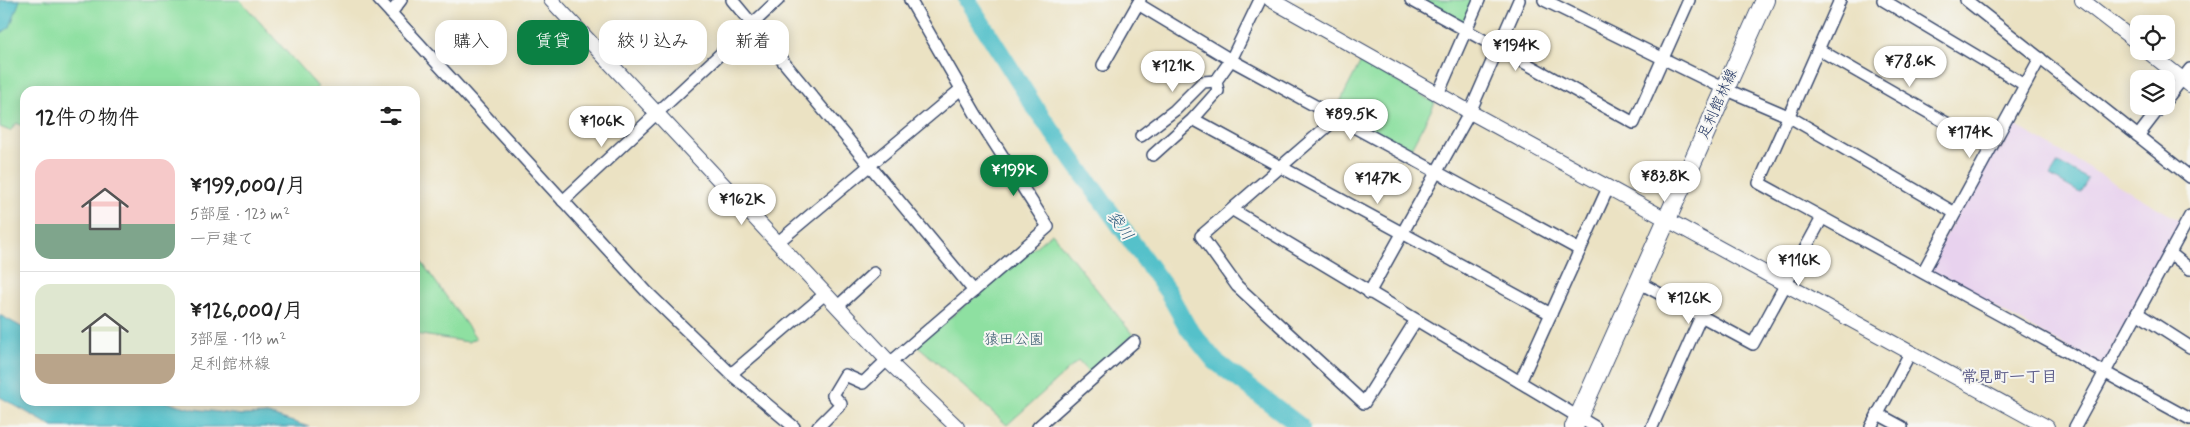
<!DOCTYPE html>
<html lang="ja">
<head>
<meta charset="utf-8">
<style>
  body { margin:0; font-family:Mynerve,"Klee One",sans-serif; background:#f6f6f6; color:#222; height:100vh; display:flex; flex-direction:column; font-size:19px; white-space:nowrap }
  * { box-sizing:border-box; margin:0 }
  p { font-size:16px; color:#767676 }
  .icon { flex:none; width:28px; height:28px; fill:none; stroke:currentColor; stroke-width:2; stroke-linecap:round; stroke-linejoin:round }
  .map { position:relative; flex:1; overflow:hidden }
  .side { position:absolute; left:20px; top:86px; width:400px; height:320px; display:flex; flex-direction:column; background:#fff; border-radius:15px; box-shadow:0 2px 12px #0003 }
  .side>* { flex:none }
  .hud { position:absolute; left:435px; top:20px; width:475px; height:45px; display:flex; gap:10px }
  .controls { position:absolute; left:2130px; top:15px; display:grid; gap:10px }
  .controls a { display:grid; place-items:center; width:45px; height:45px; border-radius:10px; background:#fff; box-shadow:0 2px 12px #0003; font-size:25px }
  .price { position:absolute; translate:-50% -42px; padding:0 11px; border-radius:18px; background:#fff; color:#222; font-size:16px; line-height:32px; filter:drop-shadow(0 1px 2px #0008) }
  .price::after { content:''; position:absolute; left:50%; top:30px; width:15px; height:11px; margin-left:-8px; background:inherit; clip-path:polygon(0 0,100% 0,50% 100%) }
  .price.on { background:#0b8043; color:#fff }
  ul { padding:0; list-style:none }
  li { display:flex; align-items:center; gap:15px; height:125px; padding:0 15px }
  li+li { border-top:1px solid #e0e0e0 }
  li span { display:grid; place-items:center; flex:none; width:140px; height:100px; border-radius:15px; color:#555 }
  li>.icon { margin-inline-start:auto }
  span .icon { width:60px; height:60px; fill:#fffc; stroke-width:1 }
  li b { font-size:21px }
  h2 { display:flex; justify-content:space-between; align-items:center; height:60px; padding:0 15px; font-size:21px }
  .tag { padding:0 18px; border-radius:15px; background:#fff; box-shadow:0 2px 12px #0003; font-size:18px; line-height:45px }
  .tag.on { background:#0b8043; color:#fff }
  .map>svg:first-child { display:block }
</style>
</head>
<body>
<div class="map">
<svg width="2190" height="427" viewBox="0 0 2190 427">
  <rect width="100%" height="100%" fill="#f6f6f2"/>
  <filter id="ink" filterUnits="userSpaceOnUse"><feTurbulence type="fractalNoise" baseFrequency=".02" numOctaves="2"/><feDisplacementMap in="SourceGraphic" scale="10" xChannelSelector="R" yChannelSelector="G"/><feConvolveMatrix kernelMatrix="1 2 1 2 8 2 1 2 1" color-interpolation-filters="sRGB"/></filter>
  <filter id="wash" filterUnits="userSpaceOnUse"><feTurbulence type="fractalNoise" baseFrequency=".0096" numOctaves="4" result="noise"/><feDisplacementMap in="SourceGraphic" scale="20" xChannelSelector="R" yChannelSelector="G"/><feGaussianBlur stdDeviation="1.12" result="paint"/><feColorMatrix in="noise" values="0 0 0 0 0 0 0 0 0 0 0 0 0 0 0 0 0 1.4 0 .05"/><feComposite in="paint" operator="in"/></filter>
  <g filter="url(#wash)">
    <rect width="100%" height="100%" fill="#ebe2c3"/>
    <polygon fill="#e8d2ee" points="2008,121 2182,222 2104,363 2098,364 1931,272 1929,266"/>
    <g fill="#8ee0a1" stroke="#548880">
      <polygon points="0,0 240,0 318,87 313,91 25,91 25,128 17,123 10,131 0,127"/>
      <polygon points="1418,0 1475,0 1464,26"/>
      <polygon points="1361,61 1435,103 1409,152 1335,112"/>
      <polygon points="1052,233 1133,335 1090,374 1078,361 1007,425 917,345"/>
      <polygon points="415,253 476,338 468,342 415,334"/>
    </g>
    <g fill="#54c1ca" stroke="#387894">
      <polygon points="0,0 20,0 10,27 0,34"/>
      <polygon points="2058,163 2088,179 2080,193 2050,176"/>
      <polygon points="0,315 25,329 25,401 162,401 195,409 243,415 268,414 309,427 53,427 0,397"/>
    </g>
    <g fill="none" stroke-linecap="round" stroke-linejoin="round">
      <polyline stroke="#54c1ca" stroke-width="18" points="967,0 1036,109 1168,292 1188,328 1215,361 1301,427"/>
    </g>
  </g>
  <g filter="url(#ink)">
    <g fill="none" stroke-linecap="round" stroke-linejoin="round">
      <g stroke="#3a4a6d" stroke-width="14">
        <g id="minor">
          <polyline points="379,0 646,291 731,374 794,427"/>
          <polyline points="732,0 974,291"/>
          <polyline points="1411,0 1634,123 1689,0"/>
          <polyline points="1544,0 1725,89 1788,116 1955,213"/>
          <polyline points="1840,0 1759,183 2190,419"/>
          <polyline points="1883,0 2025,85"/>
          <polyline points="1966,0 2190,177"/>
          <polyline points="1138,4 1231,60 1580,250"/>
          <polyline points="391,13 401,0"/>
          <polyline points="1818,49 1990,148"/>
          <polyline points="1103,65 1140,0"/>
          <polyline points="1438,94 1479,0"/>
          <polyline points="2166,100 2190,69"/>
          <polyline points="1337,118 1201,236 1237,286 1364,403 1416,320"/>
          <polyline points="1193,119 1551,314"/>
          <polyline points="1141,136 1175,110 1203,82 1216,81"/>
          <polyline points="2138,136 2161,106"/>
          <polyline points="1153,155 1193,119 1218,91 1216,81 1231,60 1260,0"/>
          <polyline points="563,201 778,0"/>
          <polyline points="1233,210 1595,427"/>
          <polyline points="777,243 961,89"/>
          <polyline points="2170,253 2190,269"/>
          <polyline points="1923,272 2040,58"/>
          <polyline points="1638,282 1753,344 1822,218"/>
          <polyline points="1369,293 1470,112 1519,0"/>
          <polyline points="837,307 874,273"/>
          <polyline points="2137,313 2190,347"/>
          <polyline points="890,363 1048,227 975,113 910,0"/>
          <polyline points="731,374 825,294"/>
          <polyline points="1520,382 1608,188"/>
          <polyline points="1878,414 1902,427"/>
          <polyline points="818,427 841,404 833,395 845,375 863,383 887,360"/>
          <polyline points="1038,427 1134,342"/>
          <polyline points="1652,427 1701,316"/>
          <polyline points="1871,427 1910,353"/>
          <polyline points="2075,427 2190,216"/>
        </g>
      </g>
      <g stroke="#3a4a6d" stroke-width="16">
        <g id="tertiary">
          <polyline points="551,0 890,363 957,427"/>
          <polyline points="1271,0 1470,112 2047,427"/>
          <polyline points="2082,0 2139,44"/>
          <polyline points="2147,51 2190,85"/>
        </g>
      </g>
      <g stroke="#3a4a6d" stroke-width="20">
        <polyline id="primary" points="1574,427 1765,0"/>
      </g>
      <use href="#minor" stroke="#fff" stroke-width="11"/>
      <use href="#tertiary" stroke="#fff" stroke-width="14"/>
      <use href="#primary" stroke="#fff" stroke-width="18"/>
    </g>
  </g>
  <g text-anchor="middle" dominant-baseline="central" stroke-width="4" stroke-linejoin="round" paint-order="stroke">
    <g font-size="15" fill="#1b2f5e" stroke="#f6f6f2">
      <text transform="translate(1718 104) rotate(-66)">足利館林線</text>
    </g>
    <g font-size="15" fill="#385b6f" stroke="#f6f6f2">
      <text x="1014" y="340">猿田公園</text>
    </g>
    <g font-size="16" font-style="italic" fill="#2c5b7e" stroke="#f6f6f2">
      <text transform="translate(1120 226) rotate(54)">袋川</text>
    </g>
    <g font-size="16" font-weight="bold" fill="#595987" stroke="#f6f6f2">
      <text x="2009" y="377">常見町一丁目</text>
    </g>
  </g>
</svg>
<div class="controls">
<a><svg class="icon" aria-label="locate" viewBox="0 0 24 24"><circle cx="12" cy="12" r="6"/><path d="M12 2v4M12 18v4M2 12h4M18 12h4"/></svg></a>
<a><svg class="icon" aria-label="layers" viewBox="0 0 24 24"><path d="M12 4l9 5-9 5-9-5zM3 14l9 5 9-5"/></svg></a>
</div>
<b class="price" style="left:1516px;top:72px">¥194K</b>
<b class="price" style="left:1910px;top:88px">¥78.6K</b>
<b class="price" style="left:1173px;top:93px">¥121K</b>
<b class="price" style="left:1351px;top:141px">¥89.5K</b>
<b class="price" style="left:602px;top:148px">¥106K</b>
<b class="price" style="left:1970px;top:159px">¥174K</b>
<b class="price on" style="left:1014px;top:197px">¥199K</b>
<b class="price" style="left:1665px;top:203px">¥83.8K</b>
<b class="price" style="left:1378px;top:205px">¥147K</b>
<b class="price" style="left:742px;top:226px">¥162K</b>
<b class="price" style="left:1799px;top:287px">¥116K</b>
<b class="price" style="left:1689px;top:325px">¥126K</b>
<div class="hud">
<a class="tag">購入</a>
<a class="tag on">賃貸</a>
<a class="tag">絞り込み</a>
<a class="tag">新着</a>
</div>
<section class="side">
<h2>12件の物件<svg class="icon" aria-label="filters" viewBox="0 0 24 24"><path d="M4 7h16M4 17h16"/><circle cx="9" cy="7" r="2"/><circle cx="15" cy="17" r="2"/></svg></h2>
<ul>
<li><span style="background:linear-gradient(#f6c9c9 65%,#7fa58c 0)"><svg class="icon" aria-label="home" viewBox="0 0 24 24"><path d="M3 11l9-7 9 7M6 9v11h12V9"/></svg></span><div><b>¥199,000/月</b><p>5部屋 · 123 m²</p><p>一戸建て</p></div></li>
<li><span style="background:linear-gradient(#dfe7d0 70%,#b9a48a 0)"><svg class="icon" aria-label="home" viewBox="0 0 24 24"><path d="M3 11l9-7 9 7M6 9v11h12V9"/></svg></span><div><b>¥126,000/月</b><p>3部屋 · 113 m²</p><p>足利館林線</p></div></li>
</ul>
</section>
</div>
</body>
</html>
